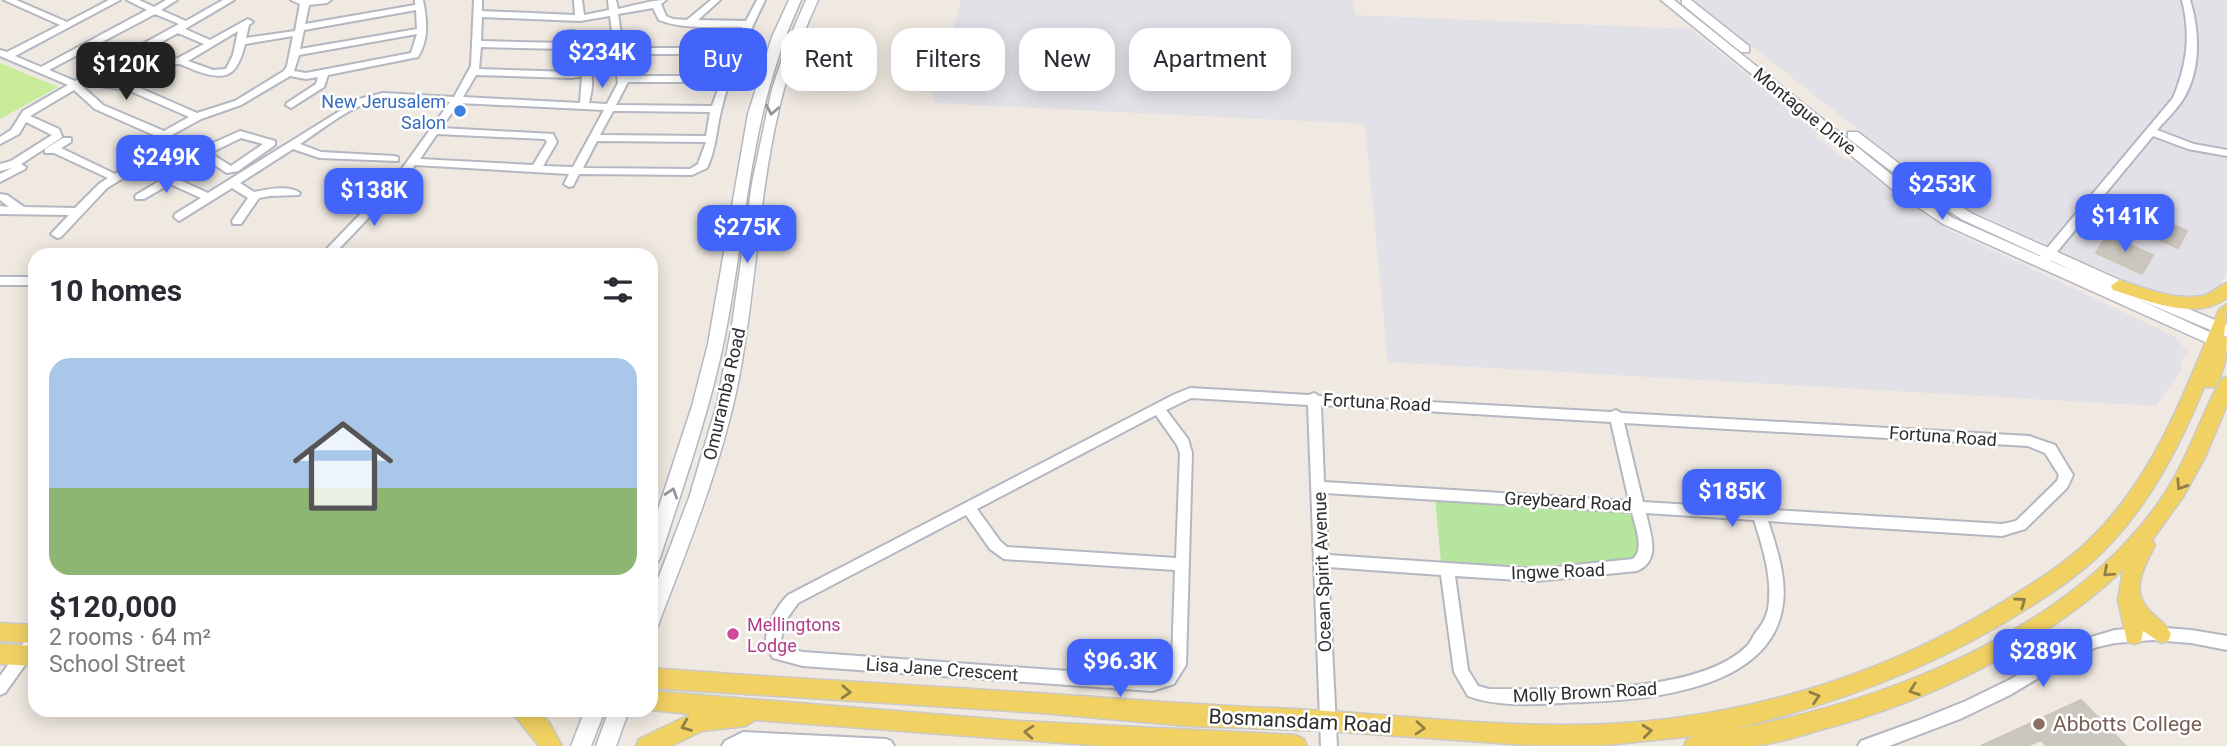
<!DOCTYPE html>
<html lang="en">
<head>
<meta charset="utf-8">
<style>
  body { margin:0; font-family:Roboto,sans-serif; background:#f2f2f3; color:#2b2b33; height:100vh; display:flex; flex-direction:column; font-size:26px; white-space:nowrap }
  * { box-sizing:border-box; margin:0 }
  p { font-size:23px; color:#7c7c81 }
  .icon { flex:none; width:38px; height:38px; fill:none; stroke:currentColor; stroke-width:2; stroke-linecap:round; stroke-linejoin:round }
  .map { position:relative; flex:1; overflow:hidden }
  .details { position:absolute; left:28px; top:248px; width:630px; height:469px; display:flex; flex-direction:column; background:#fff; border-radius:21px; box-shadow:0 4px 18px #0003 }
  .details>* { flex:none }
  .top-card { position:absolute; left:679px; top:28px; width:665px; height:63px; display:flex; gap:14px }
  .price { position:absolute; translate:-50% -60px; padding:0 16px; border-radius:14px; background:#4264fb; color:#fff; font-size:23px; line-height:46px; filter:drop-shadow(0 2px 4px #0008) }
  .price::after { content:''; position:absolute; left:50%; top:42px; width:21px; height:16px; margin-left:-10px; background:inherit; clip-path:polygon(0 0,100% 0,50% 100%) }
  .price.on { background:#222; color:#fff }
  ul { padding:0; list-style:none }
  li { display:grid; align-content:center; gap:14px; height:371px; padding:0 21px }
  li+li { border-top:2px solid #e1e1e2 }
  li span { display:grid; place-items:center; height:217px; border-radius:21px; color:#555 }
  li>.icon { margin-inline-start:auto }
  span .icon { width:126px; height:126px; fill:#fffc; stroke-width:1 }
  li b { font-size:30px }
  h2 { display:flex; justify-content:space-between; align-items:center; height:84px; padding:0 21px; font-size:30px }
  .tag { padding:0 24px; border-radius:21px; background:#fff; box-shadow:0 4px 18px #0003; font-size:24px; line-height:63px }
  .tag.on { background:#4264fb; color:#fff }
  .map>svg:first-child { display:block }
</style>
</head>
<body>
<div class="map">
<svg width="2227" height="746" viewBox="0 0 2227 746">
  <rect width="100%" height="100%" fill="#efe9e1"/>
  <g fill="#e3e1e8">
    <polygon points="961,0 1353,0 1355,15 1691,29 1816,131 1815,136 1844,159 1856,162 1918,210 1949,230 2176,337 2187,352 2180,363 2182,368 2156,406 1388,362 1365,124 935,103 931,89 942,68"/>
    <polygon points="1693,0 2227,0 2227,271 2220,286 2208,296 2176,298 2139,288 1969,209 1919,177"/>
  </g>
  <polygon fill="#b6e59e" points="1435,498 1624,510 1634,518 1642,546 1638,554 1629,560 1526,566 1441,563"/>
  <polygon fill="#c9ec9a" points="0,63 58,87 0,119"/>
  <g fill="#cbc7bf" stroke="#cbc5ba" stroke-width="2">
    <polygon points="2137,208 2187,231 2178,248 2132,228 2137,219 2130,216"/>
    <polygon points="2107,235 2153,255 2142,274 2096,253"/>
    <polygon points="2081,700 2126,746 2047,746 2041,740 2027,746 1981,746"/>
  </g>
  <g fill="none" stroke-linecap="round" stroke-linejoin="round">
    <g stroke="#b4b7c1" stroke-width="4">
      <g id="minor">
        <path d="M4 0H16L67 22 109 0H120L15 56 41 67 147 10 127 0H139L154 7 166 0H177L161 10 186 21 223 0H234L185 29 210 40 248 19 253 22 249 25 246 38 295 31 300 4 291 0H331L327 3 309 5 305 24 415 5V0H423C427 20 429 39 418 57L328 75 324 87 291 108 286 105 287 103 316 84 318 77 306 79 290 76 241 105 201 119 172 135 202 148 240 131 275 141V145L238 171 227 173 196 153 166 140 145 164 208 193 359 99 383 93 454 97 471 66 474 0H482V11L575 15 574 0H582L584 15 609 10 608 0H616L618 9C633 6 651 0 666 0L661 4 666 16 673 19 687 20 711 0H720L698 20 746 21 757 0H765C748 36 730 72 721 111 716 131 716 150 707 168L692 175 579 174 573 186 569 187 564 184 569 174 415 165 404 181 332 256H320L396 177 450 102C428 101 404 97 383 99 355 102 323 129 300 144L321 152 394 156 398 157V161L320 158 293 149 240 183 254 192C268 189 289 185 300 193L299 195 270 196 259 198 241 224H233L232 221 248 198 232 188 179 221 174 217 175 214 201 198 170 184 144 199H136L135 197 136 195 161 180 138 169 107 188 61 237 57 238 51 234 69 215 0 214V206L9 207 0 200V194L7 195 24 207 75 208 99 184 108 178 54 153H45V149L63 138H71V142L61 148 115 174 142 157 158 137 95 109 74 90 30 116 59 129 62 136 61 138 21 164 26 167 25 169 0 182V174L12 168 0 171V164L11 161 52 135 26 122 19 134 0 144V137L11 130 23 111 68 85 0 56V50L7 52 60 25ZM653 8 659 20C684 30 715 26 743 27L732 48H623L618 14ZM416 10 417 29 300 49 304 30ZM155 14 179 24 75 81 49 70ZM610 16 618 83 607 104 589 103C596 74 591 71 577 48 574 43 575 36 574 31H568L566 43 481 41 482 17 580 21ZM238 31 233 55 226 69 213 70 188 61ZM178 33 204 44 178 58 168 60V64C171 64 175 64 179 64 184 65 189 68 194 70 226 82 237 77 245 44L293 36 287 66 284 71 235 101 197 113 133 85 93 79ZM417 34 411 53 306 73 294 71 299 55ZM481 47 567 49 581 69 572 72 479 69ZM624 54H729L723 76H627ZM476 75 572 78 582 76 580 103 463 97ZM628 82H721L712 106 616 105ZM85 84 128 90 189 117 164 131 103 105 82 86ZM459 103 604 110 573 167 543 166 557 142 553 134 441 128ZM613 111H624L710 112 706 136 600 135ZM437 134 545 139 547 142 533 165 420 159ZM241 138 263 144 231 166 210 153ZM597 141 706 142 698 164 690 169 583 168Z"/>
        <path d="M2182 0H2190C2200 32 2201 72 2182 101 2175 111 2165 121 2157 130L2194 144 2227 150V156L2188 149 2153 136 2046 265H2038L2036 262 2038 259 2173 98C2187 65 2191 35 2182 0Z"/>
        <rect x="0" y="277" width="35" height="8"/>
        <path d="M1190 388 1309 395 1314 393 1319 396 1611 412 1616 410 1621 413 2029 436 2055 445 2073 475 2067 488 2025 529 2002 536 1768 521C1777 549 1788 580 1782 610 1767 689 1649 700 1584 702 1548 703 1501 709 1468 696L1454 672 1441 575 1328 567 1337 746H1321L1308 405 1191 398 1166 410 1188 439 1192 453 1186 665 1174 684 1152 691 803 666 773 658C770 653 766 647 766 642 766 625 777 606 788 595L1175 394ZM1321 405 1611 422 1629 501 1324 482ZM1156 415 1177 445 1180 453 1176 558 1007 547 1000 541 977 509ZM1624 423 2028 446 2045 453 2059 475 2057 481 2016 521 2002 524 1643 502ZM1325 493 1632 512C1635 527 1645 548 1633 559L1536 569 1328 555ZM1646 513 1754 520C1763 548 1773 579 1768 609 1766 618 1762 625 1756 632 1753 636 1751 642 1747 646 1697 696 1557 689 1489 689L1478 686 1468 670 1455 576 1536 581 1637 571C1662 560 1650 534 1646 513ZM966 515 990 549 1004 559 1175 570 1172 663 1164 674 1152 677 803 652 783 647 780 643 786 620 798 603Z"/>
        <polygon points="2153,627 2191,630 2227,636 2227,650 2191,643 2153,640 2115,643 2097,647 2075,656 2010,695 1960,719 1889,746 1858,746 1861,741 1919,720 1966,701 2009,680 2074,642 2115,630"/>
        <polygon points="35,632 35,651 5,693 0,695 0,676 30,634"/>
        <polygon points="743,732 886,739 891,741 894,746 722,746 725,741"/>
      </g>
    </g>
    <g stroke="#b4b7c1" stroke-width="3">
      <g id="secondary">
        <path d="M789 0H801C752 107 749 201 729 314 715 397 686 477 660 558L657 563 651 566V531L692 406 708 344 748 114 772 37Z"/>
        <path d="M806 0H818C805 29 793 58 784 89 759 182 757 279 740 373 724 458 691 539 660 620L658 626 651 628V597L689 498 717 404 732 325 752 183 772 89 787 44Z"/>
        <polygon points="1661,0 1674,0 1907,187 1953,218 2080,274 1963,220 1921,194 1848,138 1848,132 1858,132 1931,188 1973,214 2124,282 2227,325 2227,337 2135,298 2227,340 2227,352 1943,224 1897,193"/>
        <polygon points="1682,0 1691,0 1749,46 1749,52 1741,52 1682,4"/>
        <polygon points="585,710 605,710 591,746 571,746"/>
        <polygon points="609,710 629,710 616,746 596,746"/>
      </g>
    </g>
    <g stroke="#c9c9c9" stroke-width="3">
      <g id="primary">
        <path d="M2119 280C2145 288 2175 301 2202 296 2212 294 2218 286 2227 283V298C2195 322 2147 300 2113 290L2111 286Z"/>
        <path d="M2227 304 2224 337H2227C2227 356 2225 369 2215 387H2204C2181 443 2153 498 2112 542 2088 569 2058 589 2028 608 1936 667 1835 705 1728 730 1880 704 2067 633 2159 502 2186 464 2199 420 2221 379L2227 377V405L2205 457 2183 497 2152 540 2155 545C2145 565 2130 589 2148 609 2156 618 2166 623 2171 634L2168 641 2161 643 2143 631 2141 642 2134 644 2127 642 2118 600 2123 570C2039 648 1930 701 1820 730 1799 736 1775 744 1753 746 1730 746 1707 746 1684 746L1687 739 1694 736 1606 745H1526L1328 731 1187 726 1041 713 651 688V668C774 678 897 684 1019 692 1104 697 1189 705 1274 708 1370 712 1467 725 1563 725 1718 726 1875 682 2006 600 2035 582 2066 563 2091 538 2155 476 2185 391 2219 310Z"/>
        <polygon points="0,623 35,625 35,643 0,641"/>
        <polygon points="0,644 35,646 35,666 0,664"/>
        <polygon points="651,691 1019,721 1296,735 1304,739 1307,746 1103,746 755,720 746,726 702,731 671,746 636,746 639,739 691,714 650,710"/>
        <polygon points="510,710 537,710 549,722 562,746 539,746"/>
      </g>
    </g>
    <use href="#minor" fill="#fff" fill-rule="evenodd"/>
    <use href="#secondary" fill="#fff" fill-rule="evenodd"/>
    <use href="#primary" fill="#f2d163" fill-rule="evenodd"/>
  </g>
  <defs><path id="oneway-chevron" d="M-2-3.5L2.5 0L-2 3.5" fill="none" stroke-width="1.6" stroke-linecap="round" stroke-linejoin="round" transform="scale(1.75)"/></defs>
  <g stroke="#969696">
    <use href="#oneway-chevron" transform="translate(772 110) rotate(101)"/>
    <use href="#oneway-chevron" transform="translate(672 493) rotate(-72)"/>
  </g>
  <g stroke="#908048">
    <use href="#oneway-chevron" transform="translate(2181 485) rotate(123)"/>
    <use href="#oneway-chevron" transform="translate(2108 572) rotate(138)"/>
    <use href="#oneway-chevron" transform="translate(2021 602) rotate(-35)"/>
    <use href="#oneway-chevron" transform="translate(1914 690) rotate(160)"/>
    <use href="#oneway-chevron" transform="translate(846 692) rotate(3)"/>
    <use href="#oneway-chevron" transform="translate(1815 697) rotate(-17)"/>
    <use href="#oneway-chevron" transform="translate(686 726) rotate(158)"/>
    <use href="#oneway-chevron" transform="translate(1420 728) rotate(4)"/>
    <use href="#oneway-chevron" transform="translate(1647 731) rotate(-6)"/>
    <use href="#oneway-chevron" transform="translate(1029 732) rotate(-176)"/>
  </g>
  <circle fill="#3f7fe0" stroke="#fff" stroke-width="2.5" cx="460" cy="111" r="7"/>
  <circle fill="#d1479c" stroke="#fff" stroke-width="2.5" cx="733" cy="634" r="7"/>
  <circle fill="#8d6e63" stroke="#fff" stroke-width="2.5" cx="2039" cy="724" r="7"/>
  <g text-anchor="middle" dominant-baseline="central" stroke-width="5" stroke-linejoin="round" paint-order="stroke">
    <g font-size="18" fill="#366cbe" stroke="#fff" text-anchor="end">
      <text x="446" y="101">New Jerusalem<tspan x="446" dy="21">Salon</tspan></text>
    </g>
    <g font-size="18" fill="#2e2e2e" stroke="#fff">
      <text transform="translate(1805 111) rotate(39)">Montague Drive</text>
      <text transform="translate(724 394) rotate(-77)">Omuramba Road</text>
      <text transform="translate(1377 402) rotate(3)">Fortuna Road</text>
      <text transform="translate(1943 436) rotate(4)">Fortuna Road</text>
      <text transform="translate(1568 501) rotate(3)">Greybeard Road</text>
      <text transform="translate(1558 571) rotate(-2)">Ingwe Road</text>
      <text transform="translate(1322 572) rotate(-92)">Ocean Spirit Avenue</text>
      <text transform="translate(942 669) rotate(4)">Lisa Jane Crescent</text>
      <text transform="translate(1585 692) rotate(-3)">Molly Brown Road</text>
    </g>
    <g font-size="18" fill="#b23c85" stroke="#fff" text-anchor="start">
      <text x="747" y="624">Mellingtons<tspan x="747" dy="21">Lodge</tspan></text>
    </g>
    <g font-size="21" fill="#2e2e2e" stroke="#fff">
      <text transform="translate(1300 721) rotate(3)">Bosmansdam Road</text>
    </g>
    <g font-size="21" fill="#785e54" stroke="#fff" text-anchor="start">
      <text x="2053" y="724">Abbotts College</text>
    </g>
  </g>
</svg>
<b class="price" style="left:602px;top:90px">$234K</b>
<b class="price on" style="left:126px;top:102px">$120K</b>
<b class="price" style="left:166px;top:195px">$249K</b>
<b class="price" style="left:1942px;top:222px">$253K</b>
<b class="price" style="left:374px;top:228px">$138K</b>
<b class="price" style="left:2125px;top:254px">$141K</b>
<b class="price" style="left:747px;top:265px">$275K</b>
<b class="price" style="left:1732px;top:529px">$185K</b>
<b class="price" style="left:2043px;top:689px">$289K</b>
<b class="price" style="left:1120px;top:699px">$96.3K</b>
<div class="top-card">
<a class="tag on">Buy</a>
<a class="tag">Rent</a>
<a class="tag">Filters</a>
<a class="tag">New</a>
<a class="tag">Apartment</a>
</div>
<section class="details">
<h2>10 homes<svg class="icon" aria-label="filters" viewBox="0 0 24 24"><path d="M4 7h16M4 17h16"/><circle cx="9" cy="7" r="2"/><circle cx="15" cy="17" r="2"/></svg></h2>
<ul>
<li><span style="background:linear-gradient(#a9c7e8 60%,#8fb573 0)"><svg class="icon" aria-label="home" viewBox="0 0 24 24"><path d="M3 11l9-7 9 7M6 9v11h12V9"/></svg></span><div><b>$120,000</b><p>2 rooms · 64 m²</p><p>School Street</p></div></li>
</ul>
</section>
</div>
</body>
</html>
